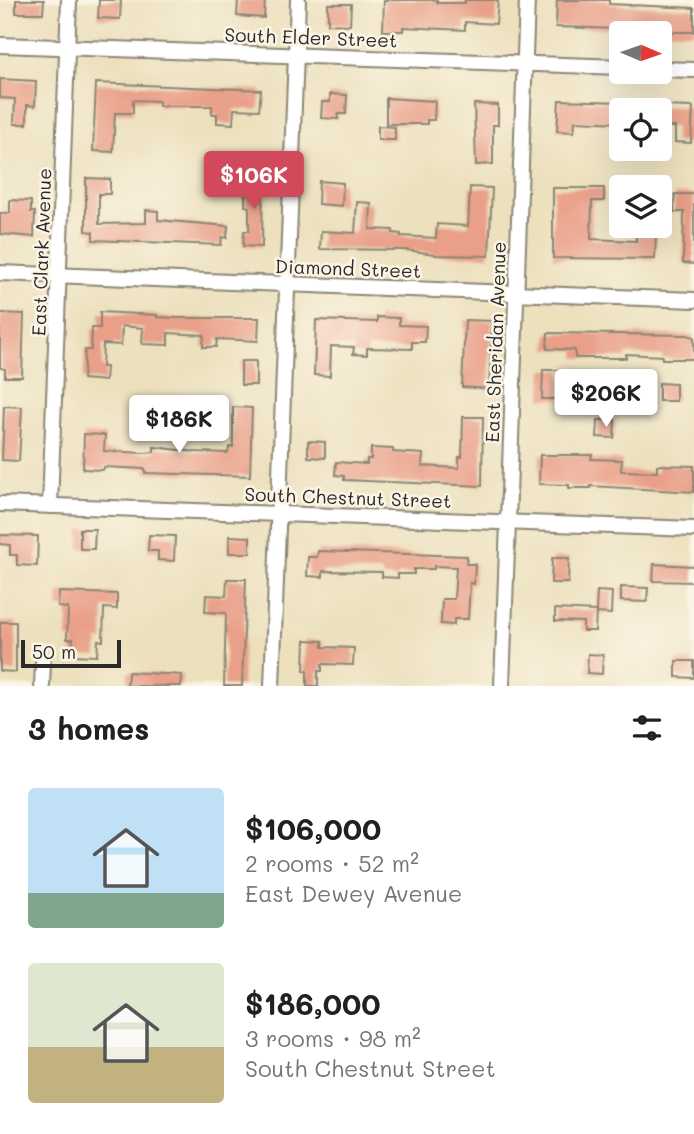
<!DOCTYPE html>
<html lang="en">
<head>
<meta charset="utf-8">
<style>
  body { margin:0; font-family:Mali,sans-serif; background:#f2f2f2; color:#202124; height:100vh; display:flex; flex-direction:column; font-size:26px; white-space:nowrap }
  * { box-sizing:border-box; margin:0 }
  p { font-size:23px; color:#757577 }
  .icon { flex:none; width:38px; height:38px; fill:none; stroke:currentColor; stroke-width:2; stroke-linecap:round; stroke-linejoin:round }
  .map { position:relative; height:686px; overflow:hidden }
  .drawer { display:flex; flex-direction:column; background:#fff; flex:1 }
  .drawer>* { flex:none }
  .needle { width:46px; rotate:92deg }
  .fabs { position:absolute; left:609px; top:21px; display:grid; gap:14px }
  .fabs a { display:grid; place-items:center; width:63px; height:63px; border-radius:7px; background:#fff; box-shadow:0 7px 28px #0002; font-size:35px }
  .scale { position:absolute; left:21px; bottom:18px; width:100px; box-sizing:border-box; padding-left:7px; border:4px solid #2b2b2b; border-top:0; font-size:19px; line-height:24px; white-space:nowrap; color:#2b2b2b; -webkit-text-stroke:5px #fcf5e5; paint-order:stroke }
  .price { position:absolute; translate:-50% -60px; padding:0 16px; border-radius:7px; background:#fff; color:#222; font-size:23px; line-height:46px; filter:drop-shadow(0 2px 4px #0008) }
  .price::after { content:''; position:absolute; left:50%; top:42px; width:21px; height:16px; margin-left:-10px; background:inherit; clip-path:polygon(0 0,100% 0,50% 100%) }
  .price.selected { background:#d1495b; color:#fff }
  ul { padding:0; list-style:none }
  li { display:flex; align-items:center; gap:21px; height:175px; padding:0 28px }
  li span { display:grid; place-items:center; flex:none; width:196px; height:140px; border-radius:7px; color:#555 }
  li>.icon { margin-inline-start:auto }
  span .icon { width:84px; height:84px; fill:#fffc; stroke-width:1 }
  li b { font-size:30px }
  h2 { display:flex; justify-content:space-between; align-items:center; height:84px; padding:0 28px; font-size:30px }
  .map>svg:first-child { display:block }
</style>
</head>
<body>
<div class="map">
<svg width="694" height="686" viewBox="0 0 694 686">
  <rect width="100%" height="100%" fill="#fcf5e5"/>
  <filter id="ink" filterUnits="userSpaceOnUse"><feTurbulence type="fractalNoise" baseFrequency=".0143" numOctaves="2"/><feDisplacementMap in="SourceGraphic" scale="14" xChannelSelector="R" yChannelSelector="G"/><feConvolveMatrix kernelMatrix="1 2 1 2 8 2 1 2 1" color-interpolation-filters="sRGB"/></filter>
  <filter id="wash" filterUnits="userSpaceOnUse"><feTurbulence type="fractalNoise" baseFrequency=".00686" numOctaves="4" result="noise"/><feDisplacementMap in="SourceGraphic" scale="28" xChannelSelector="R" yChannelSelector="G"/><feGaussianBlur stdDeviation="1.57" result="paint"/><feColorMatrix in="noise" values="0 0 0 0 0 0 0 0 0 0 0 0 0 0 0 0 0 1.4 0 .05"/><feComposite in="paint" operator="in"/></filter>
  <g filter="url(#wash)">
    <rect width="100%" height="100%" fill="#ece0bd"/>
    <g id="blocks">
      <g fill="#e99f88">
        <polygon points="16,0 44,0 43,13 16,13"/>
        <polygon points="99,0 121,0 120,19 98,18"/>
        <polygon points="238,0 265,0 264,18 237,16"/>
        <polygon points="384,0 437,0 437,3 465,3 465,0 498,0 496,24 465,22 465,30 403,27 403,31 383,31"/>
        <polygon points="557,0 609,0 609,4 694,8 694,32 621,32 621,29 556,27"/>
        <polygon points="328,4 351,4 350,25 328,24"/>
        <polygon points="0,79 36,81 35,106 27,105 27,124 14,124 15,99 0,98"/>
        <polygon points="96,83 261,90 259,110 234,109 233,124 217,123 217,114 212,114 212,106 159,106 159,101 133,100 133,113 115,113 113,152 93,151"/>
        <polygon points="330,94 347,95 346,114 338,114 338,119 321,118 322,102 330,102"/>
        <polygon points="386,98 435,101 434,120 427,120 427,124 386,124"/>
        <polygon points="559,100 621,102 621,123 575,121 574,132 557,131"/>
        <polygon points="474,104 498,105 498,125 493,125 493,164 476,165"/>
        <polygon points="660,106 693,107 691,143 675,142 675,127 660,127"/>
        <polygon points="378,126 395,127 395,140 378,140"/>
        <polygon points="245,177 263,177 262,247 243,246 244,231 249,231 249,207 245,206"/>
        <polygon points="86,178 110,179 110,194 99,194 99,224 146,223 146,210 158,211 158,220 228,226 227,238 222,237 221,245 93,240 93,232 86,231"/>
        <polygon points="319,181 343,183 342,206 318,204"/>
        <polygon points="470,187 492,188 489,256 435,255 435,254 406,250 320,249 321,231 355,233 357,202 371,203 370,229 393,230 393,233 401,234 401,236 436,238 437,224 468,226"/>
        <polygon points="553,188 604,188 604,201 592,201 591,239 636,241 636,235 656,236 655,259 553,258"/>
        <polygon points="675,194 694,194 694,264 683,263 684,212 674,212"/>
        <polygon points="10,200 31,201 31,212 35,212 34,237 0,234 0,213 10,213"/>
        <polygon points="100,312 157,315 157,317 178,318 259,318 258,341 217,339 216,347 203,347 204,335 168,333 168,345 142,344 143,328 122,326 121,345 103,344 102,367 106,367 105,381 83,379 85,350 91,350 92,328 100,328"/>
        <polygon points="0,313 24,314 22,377 5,377 5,369 0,368"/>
        <polygon points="377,317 399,318 399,325 426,326 425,342 412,342 412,349 367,348 367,355 353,354 354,347 331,346 330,376 314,375 316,320 377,322"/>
        <polygon points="465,320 492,321 489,389 462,387"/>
        <polygon points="548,333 687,335 694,337 694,359 662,359 662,356 626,354 626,358 575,358 575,350 547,349"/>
        <rect x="241" y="361" width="15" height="24"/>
        <polygon points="543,370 561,370 560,399 542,399"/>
        <polygon points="659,383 676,384 676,401 659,401"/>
        <polygon points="4,406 22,407 19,461 2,460"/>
        <polygon points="233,407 252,408 250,476 145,473 145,469 104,467 103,470 83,469 84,434 105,435 104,451 145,453 154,452 154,447 196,452 228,453 229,447 233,447"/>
        <polygon points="463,417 483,417 482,486 344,480 344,476 335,475 336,462 367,464 367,459 371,459 371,448 393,449 393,452 423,454 422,466 459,468 459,457 462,457"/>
        <polygon points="598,420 615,420 614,438 597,437"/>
        <polygon points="308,441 325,442 325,458 308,457"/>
        <polygon points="540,455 592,455 591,459 622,460 621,471 657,472 657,465 694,466 694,492 591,486 591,488 569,488 569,485 539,484"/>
        <polygon points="80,529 95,529 94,549 80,549"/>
        <polygon points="0,535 38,536 37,566 17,565 17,555 10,555 10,545 0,544"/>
        <polygon points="149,535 175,536 174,561 158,560 158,551 148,551"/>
        <polygon points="229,536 250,537 250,553 229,553"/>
        <polygon points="318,551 467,556 466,564 475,564 474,584 470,583 468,619 454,619 454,625 441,624 442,599 454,599 456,567 434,566 434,569 414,569 414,574 398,574 398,578 382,577 382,572 323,571 323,577 307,576 308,557 317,557"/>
        <polygon points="552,558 569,558 568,583 551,583"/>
        <polygon points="654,564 694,566 694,582 653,581"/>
        <polygon points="227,579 246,579 242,686 224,686 226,613 205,612 206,595 226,596"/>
        <polygon points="621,587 648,588 647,602 621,601"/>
        <polygon points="597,591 612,592 611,614 596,613 595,631 583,631 583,622 555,621 555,609 596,611"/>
        <polygon points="59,592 117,594 117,609 104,608 103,641 98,640 97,656 72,655 73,639 67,639 68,608 58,607"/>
        <polygon points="0,622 16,622 16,672 0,671"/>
        <polygon points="305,640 323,641 323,647 354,648 353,665 322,664 322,671 318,671 318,686 307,686 307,671 304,671"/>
        <polygon points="588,654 603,655 602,674 587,673"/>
        <polygon points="676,661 694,661 694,678 676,677"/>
        <polygon points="128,672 182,675 181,686 127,686"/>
      </g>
    </g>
  </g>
  <g filter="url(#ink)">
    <use href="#blocks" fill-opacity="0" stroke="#8c8674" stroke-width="2"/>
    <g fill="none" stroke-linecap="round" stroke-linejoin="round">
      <g stroke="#8c8674" stroke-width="18">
        <g id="minor">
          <polyline points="0,45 621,67"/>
          <polyline points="660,69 694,70"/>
          <polyline points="0,273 694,300"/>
          <polyline points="0,504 694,529"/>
          <polyline points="50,506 69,0"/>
          <polyline points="42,686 43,662"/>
          <polyline points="272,686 298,0"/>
          <polyline points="502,686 527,0"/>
        </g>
      </g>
      <use href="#minor" stroke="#fff" stroke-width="14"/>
    </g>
  </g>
  <g text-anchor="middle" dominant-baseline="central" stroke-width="5" stroke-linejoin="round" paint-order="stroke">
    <g font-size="19" fill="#2b2b2b" stroke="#fcf5e5">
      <text transform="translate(311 37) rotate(2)">South Elder Street</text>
      <text transform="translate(41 252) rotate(-88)">East Clark Avenue</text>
      <text transform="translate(348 268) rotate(2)">Diamond Street</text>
      <text transform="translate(495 342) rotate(-88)">East Sheridan Avenue</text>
      <text transform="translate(348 497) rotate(2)">South Chestnut Street</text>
    </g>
  </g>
</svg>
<div class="fabs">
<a><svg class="needle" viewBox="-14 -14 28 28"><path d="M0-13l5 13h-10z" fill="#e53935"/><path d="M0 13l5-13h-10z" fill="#757577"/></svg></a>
<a><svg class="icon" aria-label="locate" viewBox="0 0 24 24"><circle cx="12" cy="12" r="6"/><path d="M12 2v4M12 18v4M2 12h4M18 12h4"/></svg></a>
<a><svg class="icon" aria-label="layers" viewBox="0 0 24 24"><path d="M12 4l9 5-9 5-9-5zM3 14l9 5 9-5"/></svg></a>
</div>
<div class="scale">50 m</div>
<b class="price selected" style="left:254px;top:211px">$106K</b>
<b class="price" style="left:606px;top:429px">$206K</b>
<b class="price" style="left:179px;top:455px">$186K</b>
</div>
<section class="drawer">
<h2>3 homes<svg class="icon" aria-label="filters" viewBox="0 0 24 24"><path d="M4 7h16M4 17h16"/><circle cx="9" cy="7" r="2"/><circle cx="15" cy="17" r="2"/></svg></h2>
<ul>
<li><span style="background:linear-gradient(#bfe0f5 75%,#7fa58c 0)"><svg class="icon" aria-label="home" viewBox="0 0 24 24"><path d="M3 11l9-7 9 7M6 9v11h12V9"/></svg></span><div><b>$106,000</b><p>2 rooms · 52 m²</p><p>East Dewey Avenue</p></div></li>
<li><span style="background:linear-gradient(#dfe7d0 60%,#c2b280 0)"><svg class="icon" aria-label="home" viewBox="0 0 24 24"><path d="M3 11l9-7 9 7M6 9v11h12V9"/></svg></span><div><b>$186,000</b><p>3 rooms · 98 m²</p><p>South Chestnut Street</p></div></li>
</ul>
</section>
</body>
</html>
